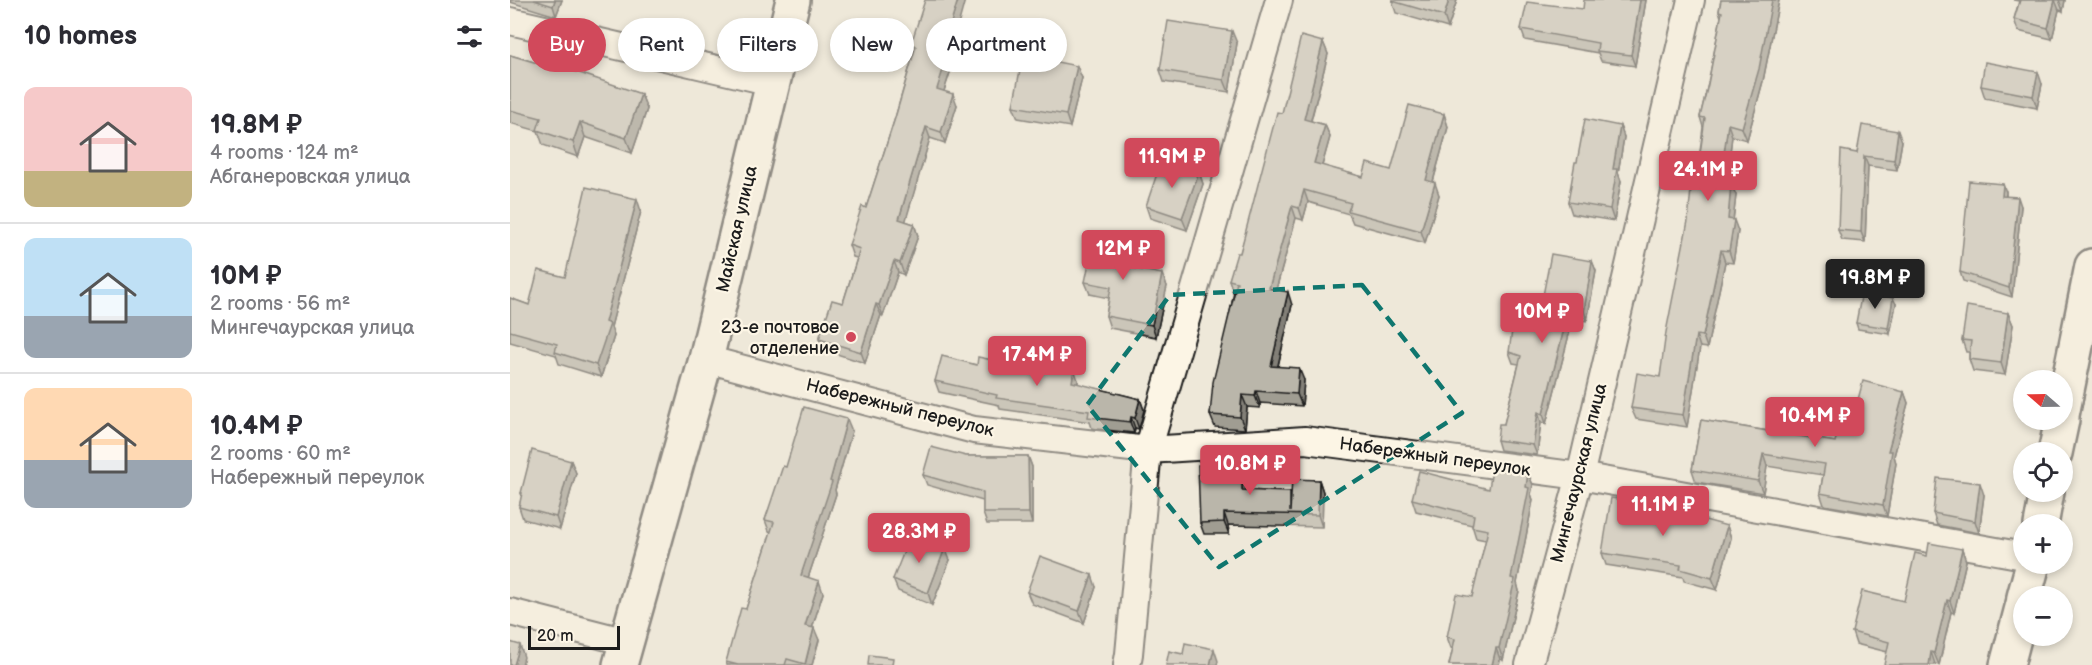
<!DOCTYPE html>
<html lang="en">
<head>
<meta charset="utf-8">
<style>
  body { margin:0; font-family:"Balsamiq Sans",sans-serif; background:#f7f7f7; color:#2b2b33; height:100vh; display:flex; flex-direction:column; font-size:22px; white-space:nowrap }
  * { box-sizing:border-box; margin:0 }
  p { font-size:20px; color:#7c7c81 }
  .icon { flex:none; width:33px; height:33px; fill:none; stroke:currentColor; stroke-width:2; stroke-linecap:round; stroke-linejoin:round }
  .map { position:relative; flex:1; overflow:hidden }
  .drawer { display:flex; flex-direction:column; background:#fff; width:510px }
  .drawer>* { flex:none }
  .guide { position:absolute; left:18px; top:18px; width:570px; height:54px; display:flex; gap:12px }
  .needle { width:39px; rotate:290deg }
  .buttons { position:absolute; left:1503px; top:370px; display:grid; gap:12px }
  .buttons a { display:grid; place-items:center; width:60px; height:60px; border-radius:50%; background:#fff; box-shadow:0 3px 9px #0003; font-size:30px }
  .scale { position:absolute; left:18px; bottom:15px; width:92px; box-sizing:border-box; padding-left:6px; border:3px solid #1c1c1c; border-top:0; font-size:16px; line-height:21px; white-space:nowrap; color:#1c1c1c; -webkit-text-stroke:4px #fcf5e5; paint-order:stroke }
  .price { position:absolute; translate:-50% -51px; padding:0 14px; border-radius:6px; background:#d1495b; color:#fff; font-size:20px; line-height:39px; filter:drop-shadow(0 2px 3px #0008) }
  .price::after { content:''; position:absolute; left:50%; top:36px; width:18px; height:14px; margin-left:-9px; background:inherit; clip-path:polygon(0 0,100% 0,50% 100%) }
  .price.on { background:#222; color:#fff }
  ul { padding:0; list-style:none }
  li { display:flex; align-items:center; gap:18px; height:150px; padding:0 24px }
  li+li { border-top:2px solid #e1e1e2 }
  li span { display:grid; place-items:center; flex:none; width:168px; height:120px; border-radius:12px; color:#555 }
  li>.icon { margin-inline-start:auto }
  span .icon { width:72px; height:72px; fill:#fffc; stroke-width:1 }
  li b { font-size:26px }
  h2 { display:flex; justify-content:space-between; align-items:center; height:72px; padding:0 24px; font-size:26px }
  .pill { padding:0 21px; border-radius:27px; background:#fff; box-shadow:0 3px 9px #0003; font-size:21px; line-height:54px }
  .pill.on { background:#d1495b; color:#fff }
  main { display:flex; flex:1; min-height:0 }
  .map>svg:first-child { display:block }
</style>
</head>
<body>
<main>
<section class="drawer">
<h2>10 homes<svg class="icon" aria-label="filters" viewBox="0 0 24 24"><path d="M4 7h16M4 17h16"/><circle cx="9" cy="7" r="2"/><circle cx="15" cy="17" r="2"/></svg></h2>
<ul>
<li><span style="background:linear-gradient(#f6c9c9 70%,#c2b280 0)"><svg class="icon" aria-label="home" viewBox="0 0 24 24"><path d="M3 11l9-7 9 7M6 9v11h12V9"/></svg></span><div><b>19.8M ₽</b><p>4 rooms · 124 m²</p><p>Абганеровская улица</p></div></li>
<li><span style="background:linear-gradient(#bfe0f5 65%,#9aa5b1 0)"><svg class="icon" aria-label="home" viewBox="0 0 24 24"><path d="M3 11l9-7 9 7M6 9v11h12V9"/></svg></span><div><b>10M ₽</b><p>2 rooms · 56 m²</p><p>Мингечаурская улица</p></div></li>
<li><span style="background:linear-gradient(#ffd9b3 60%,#9aa5b1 0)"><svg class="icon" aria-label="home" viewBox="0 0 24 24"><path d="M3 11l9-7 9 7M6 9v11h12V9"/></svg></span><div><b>10.4M ₽</b><p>2 rooms · 60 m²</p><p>Набережный переулок</p></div></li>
</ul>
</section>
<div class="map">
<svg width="1582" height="665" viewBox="0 0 1582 665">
  <rect width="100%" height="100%" fill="#eee8d9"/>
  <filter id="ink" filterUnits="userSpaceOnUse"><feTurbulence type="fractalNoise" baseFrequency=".0167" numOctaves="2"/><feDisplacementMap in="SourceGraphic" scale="12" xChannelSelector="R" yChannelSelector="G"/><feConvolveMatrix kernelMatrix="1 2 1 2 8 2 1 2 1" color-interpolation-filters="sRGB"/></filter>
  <g filter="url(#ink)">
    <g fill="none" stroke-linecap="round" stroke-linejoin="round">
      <g stroke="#1c1c1c" stroke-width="30">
        <g id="minor">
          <polyline points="0,21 262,82"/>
          <polyline points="196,359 464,430 638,450 795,440 1070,476 1514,556"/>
          <polyline points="0,612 117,642"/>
          <polyline points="617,665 619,654 638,450 769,0"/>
          <polyline points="1019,665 1070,476 1181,0"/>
        </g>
      </g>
      <g stroke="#1c1c1c" stroke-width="38">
        <g id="tertiary">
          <polyline points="1552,415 1582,266"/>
          <polyline points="1545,453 1552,420"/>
          <polyline points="1531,525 1537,492"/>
          <polyline points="1514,597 1523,564"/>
          <polyline points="110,665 196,359 283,0"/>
          <polyline points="1497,665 1514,600"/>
        </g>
      </g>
      <use href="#minor" stroke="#fcf5e5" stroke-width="26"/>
      <use href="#tertiary" stroke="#fcf5e5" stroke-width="33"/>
    </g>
    <g fill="#a09d92" stroke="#1c1c1c" stroke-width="1.5">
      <polygon points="0,0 52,0 46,16 0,2"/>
      <polygon points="882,0 947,0 938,28 886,13"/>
      <polygon points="1136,0 1125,66 1091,61 1088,53 1015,40 1011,29 1073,9"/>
      <polygon points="1211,0 1269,0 1253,81 1237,140 1222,136 1216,183 1221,184 1226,195 1223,220 1228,231 1223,263 1215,262 1197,348 1190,347 1177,427 1126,419 1121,408 1150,377 1188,168 1193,127 1190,117 1198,84 1211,17 1209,11"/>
      <polygon points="1503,0 1555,0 1553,11 1549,10 1542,39 1508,31 1504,19 1509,1"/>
      <polygon points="447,29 451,39 434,91 447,105 435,143 420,138 395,221 404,224 408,236 394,275 388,272 373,316 371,315 355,363 314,350 309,339 333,303 347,258 343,257 339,245 356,208 385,118 404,52 401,44"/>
      <polygon points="813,42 818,54 801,121 815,125 820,137 812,166 853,177 881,170 934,114 938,127 923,182 929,195 915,243 843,223 839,214 798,202 793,220 786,218 766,290 782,305 768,366 794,380 792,406 750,403 750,408 737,407 735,429 705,427 700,415 724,292 723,292 719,280 730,253 772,113"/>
      <polygon points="727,43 719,92 654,82 650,70"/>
      <polygon points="0,55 131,94 137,109 122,153 75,137 68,157 33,145 28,131 0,123"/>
      <polygon points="572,78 560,127 508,118 503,106"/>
      <polygon points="1532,84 1527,108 1475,98 1471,86"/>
      <polygon points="1110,126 1114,137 1108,173 1111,181 1104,221 1062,214 1058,202 1067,162"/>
      <polygon points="1392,141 1387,170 1358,166 1355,242 1332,240 1328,230 1347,153"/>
      <polygon points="689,172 693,184 677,230 640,218 636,206"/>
      <polygon points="1496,192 1496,196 1511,206 1502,297 1453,281 1450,272"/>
      <polygon points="131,211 101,327 104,336 91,377 49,364 46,355 0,342 0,298 19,305 55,277"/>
      <polygon points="626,255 623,268 657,286 646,337 600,328 596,316 599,298 580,294 575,282"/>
      <polygon points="1082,261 1086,271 1077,321 1063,319 1036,424 1031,422 1027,455 990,450 987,440 994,424 1009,364 1003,363 999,352 1031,306"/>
      <polygon points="1386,304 1380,334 1348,329 1346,323"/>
      <polygon points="1498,313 1503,325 1495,375 1463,371 1459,359 1459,352 1456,352 1452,340"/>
      <polygon points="467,365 568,380 568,384 630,399 634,410 629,429 625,428 624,433 587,429 582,428 580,422 490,409 489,405 429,392 425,381"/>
      <polygon points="1394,392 1398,403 1384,456 1386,463 1377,516 1314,505 1310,493 1313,475 1257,466 1253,493 1186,482 1182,470 1191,420 1325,442 1346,407"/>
      <polygon points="342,431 325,490 326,494 298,578 313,593 302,628 309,640 302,665 217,665 216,662 236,609 261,532 259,531 255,520 276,467"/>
      <polygon points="456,456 518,456 522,467 522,524 477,524 473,513 473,501 417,485 413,475"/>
      <polygon points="61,461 66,473 50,529 13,519 9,507 12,496 11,493"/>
      <polygon points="732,464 736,476 736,490 780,492 809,480 813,492 812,527 718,525 719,534 694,534 690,523"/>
      <polygon points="1018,473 1023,485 1021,494 1023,500 1007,583 1009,591 993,660 990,659 989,665 939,665 943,649 941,648 937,637 962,597 976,540 966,538 962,525 906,511 902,499 979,489"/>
      <polygon points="1474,495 1469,533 1427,525 1423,513"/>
      <polygon points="1217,526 1221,538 1207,590 1174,581 1173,577 1096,565 1092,553"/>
      <polygon points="1452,549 1456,561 1444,613 1441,612 1429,665 1346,644 1342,632 1394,601 1417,556"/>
      <polygon points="440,560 422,605 388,591 383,579"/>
      <polygon points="586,587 574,623 522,604 517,592"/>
    </g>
    <g fill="#827f77" stroke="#1c1c1c" stroke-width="1.5">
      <polygon points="45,0 52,0 46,16 43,6"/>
      <polygon points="448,0 455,0 447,29 451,39 431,100 427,89 440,26"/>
      <polygon points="939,0 947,0 938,28 934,16"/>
      <polygon points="1130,0 1136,0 1125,66 1121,55"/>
      <polygon points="1262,0 1269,0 1253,81 1237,140 1232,128"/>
      <polygon points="1545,0 1549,10 1542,39 1538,28"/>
      <polygon points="1549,0 1555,0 1553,11"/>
      <polygon points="722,31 727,43 719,92 714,80"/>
      <polygon points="813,42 818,54 798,131 794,119"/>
      <polygon points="567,66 572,78 560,127 556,115"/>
      <polygon points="1528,72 1532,84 1527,108 1523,96"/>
      <polygon points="131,94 137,109 122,153 116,138"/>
      <polygon points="443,94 447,105 435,143 431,132"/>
      <polygon points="934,114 938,127 920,192 916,180"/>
      <polygon points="70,122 75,137 68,157 63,142"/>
      <polygon points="1218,124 1222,136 1215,194 1210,183"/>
      <polygon points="815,125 820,137 809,176 804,163"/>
      <polygon points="1110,126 1114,137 1108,173 1111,181 1104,221 1100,209 1103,169"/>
      <polygon points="416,127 420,138 393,230 389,219"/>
      <polygon points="1388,131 1392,141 1387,170 1384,160"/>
      <polygon points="1354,156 1358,166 1355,242 1351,232"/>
      <polygon points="689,172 693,184 677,230 672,218"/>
      <polygon points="925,183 929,195 915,243 911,231"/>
      <polygon points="1221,184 1226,195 1222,230 1218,219"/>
      <polygon points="1493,184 1496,192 1495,204 1492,196"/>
      <polygon points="794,190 798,202 793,220 789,208"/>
      <polygon points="1508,197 1511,206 1502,297 1499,288"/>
      <polygon points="127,199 131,211 101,327 104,336 91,377 86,365 95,322"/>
      <polygon points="782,206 786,218 763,300 759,288"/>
      <polygon points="1224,220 1228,231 1223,263 1219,251"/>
      <polygon points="404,224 408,236 394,275 390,263"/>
      <polygon points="622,243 626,255 621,279 617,267"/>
      <polygon points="1211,250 1215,262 1197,348 1193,336"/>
      <polygon points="384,261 388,272 373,316 369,305"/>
      <polygon points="1082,261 1086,271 1077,321 1074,311"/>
      <polygon points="652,274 657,286 646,337 642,325"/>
      <polygon points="778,292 782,305 765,378 761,366"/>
      <polygon points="1383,298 1386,304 1380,334 1378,328"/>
      <polygon points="366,304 371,315 355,363 351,352"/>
      <polygon points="1059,308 1063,319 1036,424 1033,414"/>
      <polygon points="1498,313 1503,325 1495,375 1491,363"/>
      <polygon points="1186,335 1190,347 1177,427 1173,415"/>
      <polygon points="789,368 794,380 792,406 787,394"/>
      <polygon points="564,369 568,380 566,393 562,382"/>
      <polygon points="746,391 750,403 750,408 745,396"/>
      <polygon points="1394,392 1398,403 1384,456 1386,463 1377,516 1373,505 1378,451"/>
      <polygon points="732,395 737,407 735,429 730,417"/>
      <polygon points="630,399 634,410 629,429 625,418"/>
      <polygon points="1028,412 1031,422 1027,455 1023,445"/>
      <polygon points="621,417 625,428 624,433 620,422"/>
      <polygon points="337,419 342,431 325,490 326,494 295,587 291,575 320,481"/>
      <polygon points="1253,454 1257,466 1253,493 1248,481"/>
      <polygon points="518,456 522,467 522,524 519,513"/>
      <polygon points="61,461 66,473 50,529 46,517"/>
      <polygon points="732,464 736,476 737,502 732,490"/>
      <polygon points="1018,473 1023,485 1021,494 1023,500 1007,583 1009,591 993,660 989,648"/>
      <polygon points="809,480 813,492 812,527 808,515"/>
      <polygon points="1470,483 1474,495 1469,533 1465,521"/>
      <polygon points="714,513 718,525 719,534 714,522"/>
      <polygon points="1217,526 1221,538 1207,590 1202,578"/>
      <polygon points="435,548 440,560 422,605 418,593"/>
      <polygon points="1452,549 1456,561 1444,613 1440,601"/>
      <polygon points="582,575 586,587 574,623 569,611"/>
      <polygon points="309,581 313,593 299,638 295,626"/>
      <polygon points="1437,600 1441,612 1429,665 1424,653"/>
      <polygon points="304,628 309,640 302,665 295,665"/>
      <polygon points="10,645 14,657 12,665 4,665"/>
      <polygon points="986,648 990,659 989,665 982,665"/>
      <polygon points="704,649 708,661 707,665 700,665"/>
      <polygon points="1421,652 1425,664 1425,665 1419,665"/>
    </g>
    <g fill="#bab6aa" stroke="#1c1c1c" stroke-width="1.5">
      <polygon points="24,0 45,0 43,6"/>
      <polygon points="415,0 448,0 440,26 446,28 427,89 443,94 431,132 416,127 389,219 404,224 390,263 384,261 369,305 366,304 351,352 309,339 322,300 333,303 350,249 339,245 352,206 356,208 385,118 406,46 401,44"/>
      <polygon points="882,0 939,0 934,16 882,1"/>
      <polygon points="1074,0 1130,0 1121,55 1087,51 1088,43 1011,29 1017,2 1073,9"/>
      <polygon points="1211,0 1262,0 1249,69 1232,128 1218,124 1210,183 1221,184 1218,219 1224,220 1219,251 1211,250 1193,336 1186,335 1173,415 1121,408 1127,373 1150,377 1156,332 1178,221 1183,168 1188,168 1195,118 1190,117 1198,84 1212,12 1209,11"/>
      <polygon points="1510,0 1545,0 1538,28 1504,19"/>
      <polygon points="658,21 722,31 714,80 650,70"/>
      <polygon points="791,36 813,42 794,119 815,125 804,163 853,177 857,163 881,170 899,105 934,114 916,180 925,183 911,231 838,211 841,203 794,190 789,208 782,206 759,288 778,292 761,366 789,368 787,394 746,391 745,396 732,395 730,417 700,415 703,382 727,282 719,280 727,253 730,253 767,112 772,113"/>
      <polygon points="0,55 48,69 49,66 131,94 116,138 70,122 63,142 27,130 31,118 0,110"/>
      <polygon points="513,55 567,66 556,115 503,106"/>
      <polygon points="1475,62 1528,72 1523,96 1471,86"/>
      <polygon points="1075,119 1110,126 1103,169 1107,169 1100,209 1058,202 1065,162 1067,162"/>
      <polygon points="1352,125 1388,131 1384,160 1354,156 1351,232 1328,230 1331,150 1347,153"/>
      <polygon points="652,159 689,172 672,218 636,206"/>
      <polygon points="1459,181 1493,184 1492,196 1508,197 1499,288 1450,272"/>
      <polygon points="76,187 127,199 95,322 100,324 86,365 45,352 47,344 0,331 0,298 19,305 28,270 55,277"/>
      <polygon points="585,235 622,243 617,267 652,274 642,325 596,316 601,287 575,282"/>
      <polygon points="1041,254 1082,261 1074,311 1059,308 1033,414 1028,412 1023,445 987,440 989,424 994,424 1011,356 999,352 1006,302 1031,306"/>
      <polygon points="1352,292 1383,298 1378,328 1346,323"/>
      <polygon points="1457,306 1498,313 1491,363 1459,359 1461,341 1452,340"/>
      <polygon points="432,356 467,365 468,357 492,362 492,359 564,369 562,382 630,399 625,418 621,417 620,422 578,417 579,411 486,398 487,395 425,381"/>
      <polygon points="1353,381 1394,392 1378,451 1382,451 1373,505 1310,493 1315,464 1253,454 1248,481 1182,470 1191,420 1325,442 1335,405 1346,407"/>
      <polygon points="294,407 337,419 320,481 322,482 291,575 309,581 295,626 304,628 295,664 277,659 275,665 228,665 216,662 231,608 236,609 264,522 255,520 273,466 276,467"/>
      <polygon points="421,447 456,456 518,456 519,513 473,513 473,492 413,475"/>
      <polygon points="22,450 61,461 46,517 9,507 12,493 11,493"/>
      <polygon points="732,464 732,490 780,492 780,512 782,479 809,480 808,515 714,513 714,522 690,523 688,465"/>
      <polygon points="982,469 1018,473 1016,487 1019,488 1001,578 1005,579 989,648 986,648 982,665 939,665 945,639 937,637 946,594 962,597 978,530 962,527 964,515 902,499 909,471 979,489"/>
      <polygon points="1427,478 1470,483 1465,521 1423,513"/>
      <polygon points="1101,498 1134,503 1217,526 1202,578 1170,569 1171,565 1092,553"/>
      <polygon points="401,534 435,548 418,593 383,579"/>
      <polygon points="1419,543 1452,549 1440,601 1437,600 1424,653 1421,652 1419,665 1374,665 1379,642 1342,632 1352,591 1394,601 1405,553 1417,556"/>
      <polygon points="530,556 582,575 569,611 517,592"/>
      <polygon points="0,642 10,645 4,665 0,665"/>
      <polygon points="675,643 704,649 700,665 656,665 659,651 673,654"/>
      <polygon points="359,655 383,658 382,665 358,665"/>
    </g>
  </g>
  <path d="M0 0H1582V665H0ZM852 285 952 413 709 567 577 405 660 295Z" fill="#eee8d9" fill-opacity=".55" fill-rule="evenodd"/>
  <path fill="none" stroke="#0f766e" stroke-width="4.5" stroke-dasharray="12 8" stroke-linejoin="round" d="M852 285 952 413 709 567 577 405 660 295Z"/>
  <circle fill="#d1495b" stroke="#fcf5e5" stroke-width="2" cx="341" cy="337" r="6"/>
  <g text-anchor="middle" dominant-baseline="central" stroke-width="4.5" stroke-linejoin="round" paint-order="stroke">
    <g font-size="18" fill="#1c1c1c" stroke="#fcf5e5">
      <text transform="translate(227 229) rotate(-77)">Майская улица</text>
      <text transform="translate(390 408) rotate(14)">Набережный переулок</text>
      <text transform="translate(925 457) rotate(8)">Набережный переулок</text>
      <text transform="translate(1069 473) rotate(-76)">Мингечаурская улица</text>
    </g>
    <g font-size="18" fill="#1c1c1c" stroke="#fcf5e5" text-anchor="end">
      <text x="329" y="327">23-е почтовое<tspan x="329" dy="21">отделение</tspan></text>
    </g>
  </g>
</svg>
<div class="buttons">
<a><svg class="needle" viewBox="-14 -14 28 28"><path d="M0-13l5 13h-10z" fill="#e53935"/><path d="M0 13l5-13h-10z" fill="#7c7c81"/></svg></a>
<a><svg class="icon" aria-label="locate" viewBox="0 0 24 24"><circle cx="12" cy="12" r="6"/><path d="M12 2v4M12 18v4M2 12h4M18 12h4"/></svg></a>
<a>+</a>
<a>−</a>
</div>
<div class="scale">20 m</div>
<b class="price" style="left:662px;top:189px">11.9M ₽</b>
<b class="price" style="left:1198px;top:202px">24.1M ₽</b>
<b class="price" style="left:613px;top:281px">12M ₽</b>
<b class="price on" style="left:1365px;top:310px">19.8M ₽</b>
<b class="price" style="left:1032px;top:344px">10M ₽</b>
<b class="price" style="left:527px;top:387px">17.4M ₽</b>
<b class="price" style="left:1305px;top:448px">10.4M ₽</b>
<b class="price" style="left:740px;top:496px">10.8M ₽</b>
<b class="price" style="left:1153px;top:537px">11.1M ₽</b>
<b class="price" style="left:409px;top:564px">28.3M ₽</b>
<div class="guide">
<a class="pill on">Buy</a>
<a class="pill">Rent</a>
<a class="pill">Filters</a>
<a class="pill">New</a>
<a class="pill">Apartment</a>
</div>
</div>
</main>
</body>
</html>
